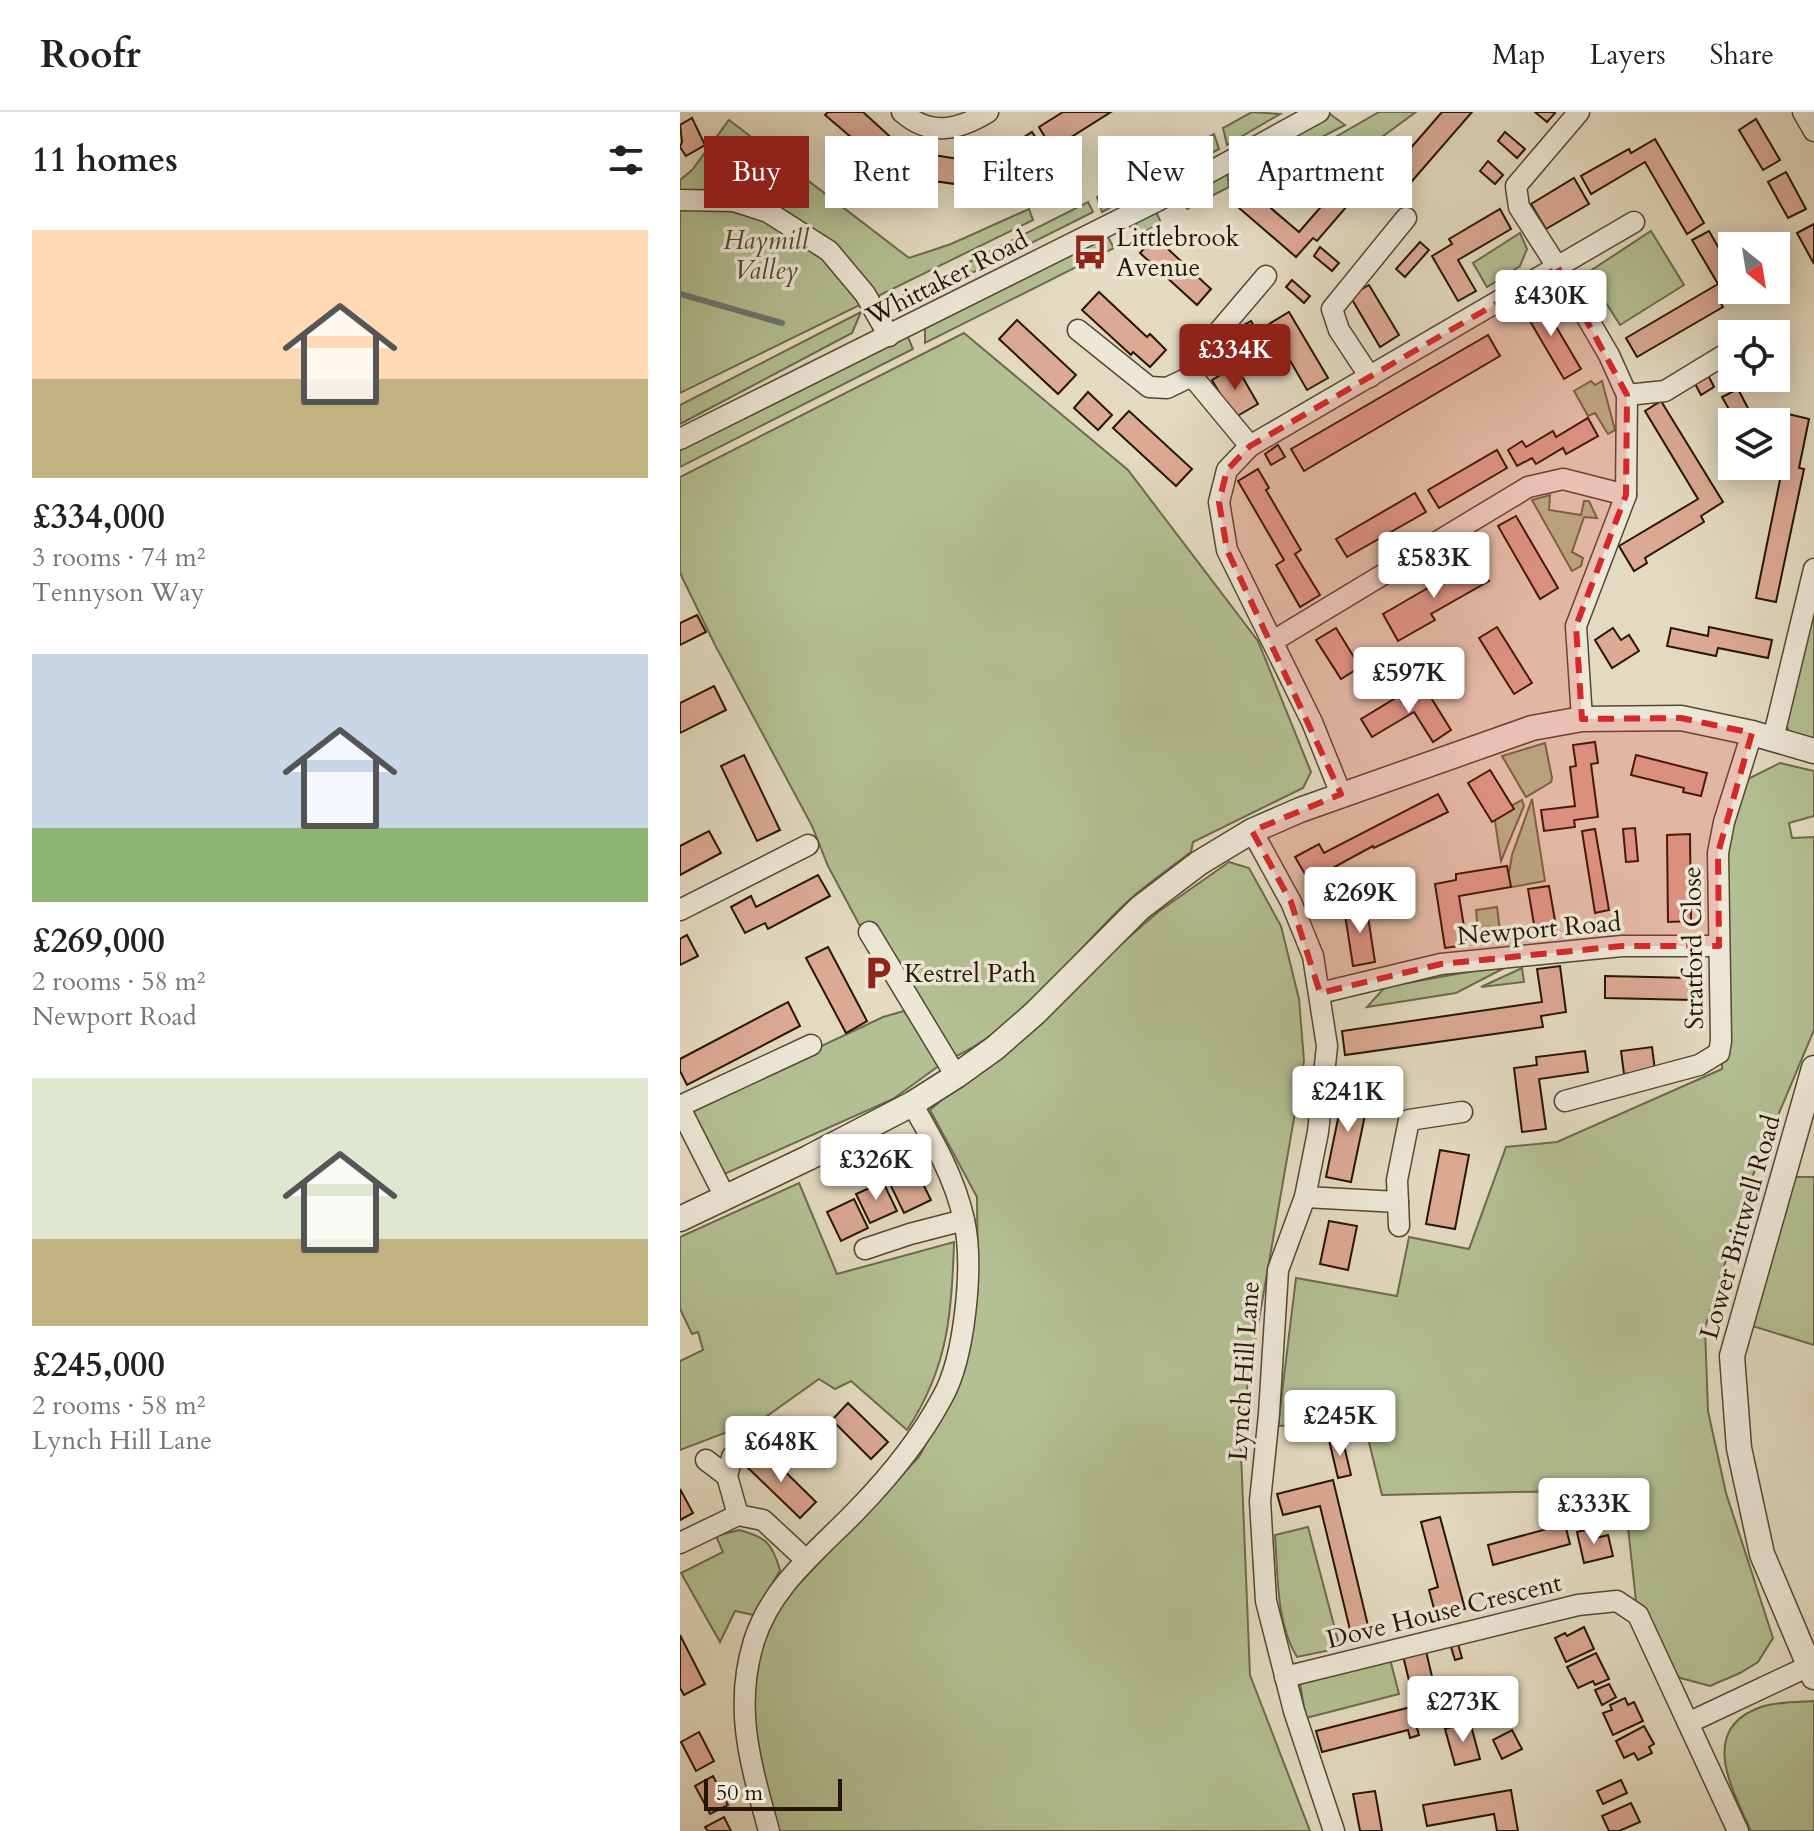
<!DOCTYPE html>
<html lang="en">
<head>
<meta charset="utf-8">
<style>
  body { margin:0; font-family:Cardo,serif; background:#f2f2f2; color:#202124; height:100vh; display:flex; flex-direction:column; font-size:30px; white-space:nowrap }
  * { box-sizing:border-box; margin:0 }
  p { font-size:26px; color:#757577 }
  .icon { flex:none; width:44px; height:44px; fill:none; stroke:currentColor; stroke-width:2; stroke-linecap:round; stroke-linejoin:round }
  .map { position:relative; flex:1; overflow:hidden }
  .panel { display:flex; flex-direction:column; background:#fff; width:680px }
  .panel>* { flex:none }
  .guide { position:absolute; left:24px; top:24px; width:760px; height:72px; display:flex; gap:16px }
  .needle { width:52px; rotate:150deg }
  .fabs { position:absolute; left:1038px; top:120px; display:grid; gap:16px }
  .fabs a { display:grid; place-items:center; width:72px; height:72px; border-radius:0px; background:#fff; box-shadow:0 4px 20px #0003; font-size:40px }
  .scale { position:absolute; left:24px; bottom:20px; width:138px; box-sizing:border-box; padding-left:8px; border:4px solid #271603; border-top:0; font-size:22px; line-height:28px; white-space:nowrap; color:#271603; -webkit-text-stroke:6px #ede7d7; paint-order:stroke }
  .price { position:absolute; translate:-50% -68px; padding:0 18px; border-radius:8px; background:#fff; color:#222; font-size:26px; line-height:52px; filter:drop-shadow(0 2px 4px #0008) }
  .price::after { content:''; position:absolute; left:50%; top:48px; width:24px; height:18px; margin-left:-12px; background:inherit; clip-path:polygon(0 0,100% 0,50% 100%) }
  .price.current { background:#8f2418; color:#fff }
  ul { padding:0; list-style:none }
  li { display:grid; align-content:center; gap:16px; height:424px; padding:0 32px }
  li span { display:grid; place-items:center; height:248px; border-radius:0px; color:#555 }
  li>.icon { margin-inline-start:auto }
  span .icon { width:144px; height:144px; fill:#fffc; stroke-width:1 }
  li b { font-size:34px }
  h2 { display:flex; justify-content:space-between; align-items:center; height:96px; padding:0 32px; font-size:34px }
  .tag { padding:0 28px; border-radius:0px; background:#fff; box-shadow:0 4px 20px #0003; font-size:28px; line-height:72px }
  .tag.current { background:#8f2418; color:#fff }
  header { display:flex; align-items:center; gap:48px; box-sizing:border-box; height:112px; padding:0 40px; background:#fff; border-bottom:2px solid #e0e0e0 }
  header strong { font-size:38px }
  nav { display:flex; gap:44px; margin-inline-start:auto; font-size:28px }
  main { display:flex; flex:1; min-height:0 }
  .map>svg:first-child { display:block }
</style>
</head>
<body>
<header>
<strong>Roofr</strong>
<nav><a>Map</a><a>Layers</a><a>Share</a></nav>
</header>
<main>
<section class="panel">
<h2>11 homes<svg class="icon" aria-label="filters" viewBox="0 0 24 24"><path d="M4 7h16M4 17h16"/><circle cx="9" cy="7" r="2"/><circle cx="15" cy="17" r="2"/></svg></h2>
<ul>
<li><span style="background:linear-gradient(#ffd9b3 60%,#c2b280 0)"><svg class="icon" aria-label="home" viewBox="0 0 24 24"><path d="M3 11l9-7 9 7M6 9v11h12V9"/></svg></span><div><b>£334,000</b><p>3 rooms · 74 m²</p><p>Tennyson Way</p></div></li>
<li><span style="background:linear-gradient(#c9d6e8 70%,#8fb573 0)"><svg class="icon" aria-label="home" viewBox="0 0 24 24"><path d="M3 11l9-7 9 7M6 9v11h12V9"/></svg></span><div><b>£269,000</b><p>2 rooms · 58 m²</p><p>Newport Road</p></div></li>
<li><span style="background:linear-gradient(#dfe7d0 65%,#c2b280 0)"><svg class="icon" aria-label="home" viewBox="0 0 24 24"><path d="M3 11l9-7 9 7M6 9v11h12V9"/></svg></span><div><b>£245,000</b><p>2 rooms · 58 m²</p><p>Lynch Hill Lane</p></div></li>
</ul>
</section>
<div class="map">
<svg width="1134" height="1719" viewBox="0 0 1134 1719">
  <rect width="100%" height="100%" fill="#e4dac1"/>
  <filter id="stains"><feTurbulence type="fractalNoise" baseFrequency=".0025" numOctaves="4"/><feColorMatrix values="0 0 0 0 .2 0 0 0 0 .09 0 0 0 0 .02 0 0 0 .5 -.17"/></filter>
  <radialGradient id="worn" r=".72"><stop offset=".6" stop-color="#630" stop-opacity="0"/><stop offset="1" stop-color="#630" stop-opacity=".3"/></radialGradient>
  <g fill="#b3c093" stroke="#6d6b4b" stroke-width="2">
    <polygon points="572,0 600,2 547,33 543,16"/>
    <polygon points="699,0 736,0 613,90 584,66"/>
    <polygon points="650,2 665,13 582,56 569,48"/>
    <polygon points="49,8 229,146 271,132 349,97 353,108 0,281 0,68 12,58"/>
    <polygon points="534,22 539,37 512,52 503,40"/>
    <polygon points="490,47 497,59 422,100 417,85"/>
    <polygon points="547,60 549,75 507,97 499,84"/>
    <polygon points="408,90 413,100 230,192 220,194 210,190"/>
    <polygon points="475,97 481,111 460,122 455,108"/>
    <polygon points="971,119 1004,173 940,213 907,161"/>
    <polygon points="840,121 847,137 840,154 807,175 793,151"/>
    <polygon points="427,123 434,136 245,231 245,212"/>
    <polygon points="181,200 172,221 0,312 0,293"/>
    <path d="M284 221 448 358 578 529 631 660 623 676 513 730 511 740C490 756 468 771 448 789 392 841 341 916 270 947L194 812 180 814 148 754 132 714 35 533 0 461V365Z"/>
    <polygon points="227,223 233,237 0,355 0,338"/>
    <polygon points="911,269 915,273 922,269 935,318 928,322 915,301 908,304 894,279"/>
    <polygon points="870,383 869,398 901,403 904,389 909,389 917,406 904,405 892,440 903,446 901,454 892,459 852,388"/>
    <polygon points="1134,474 1134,633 1111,625 1104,607"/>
    <polygon points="865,631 872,666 871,670 846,685 822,644"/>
    <polygon points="1100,651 1134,659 1134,704 1109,711 1112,726 1134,725 1134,918 1070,1070 1025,1216 1028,1299 1046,1381 1093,1526 1078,1550 1060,1561 1030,1574 997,1565 986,1551 956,1489 948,1415 886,1379 702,1383 684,1310 598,1314 616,1166 717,1184 729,1125 789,1137 826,1035 877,1030 1042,957 1043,737 1060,671"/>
    <polygon points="852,687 865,769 832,775 827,773 832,743"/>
    <polygon points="842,688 844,694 821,749 814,703"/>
    <polygon points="549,750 569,756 601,814 619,887 624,949 560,1317 570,1563 630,1719 94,1719 70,1585 86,1507 239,1345 282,1264 298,1179 297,1085 250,998 478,800"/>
    <polygon points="817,795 821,827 799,829 796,798"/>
    <polygon points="832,852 776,881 687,895 705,875"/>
    <polygon points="842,856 844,870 801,875"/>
    <polygon points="224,899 260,953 213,987 40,1064 6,998 203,905"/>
    <polygon points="1098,1065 1134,1065 1134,1233 1050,1207"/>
    <path d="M119 1071 157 1162 274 1130C272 1201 268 1256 227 1318L171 1269 155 1277 139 1267 84 1306 0 1338V1249L23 1238 18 1220 12 1222 0 1197V1125Z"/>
    <path d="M628 1415 660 1536 617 1545C596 1511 598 1463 595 1423Z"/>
    <path d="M59 1418C86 1425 92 1431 100 1458L74 1503 55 1499 40 1530 1 1461 43 1440 36 1424Z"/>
    <polygon points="710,1547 719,1582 626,1606 620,1572"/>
    <path d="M1134 1589V1719H1071C1051 1675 1017 1615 1084 1594 1099 1590 1118 1590 1134 1589Z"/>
  </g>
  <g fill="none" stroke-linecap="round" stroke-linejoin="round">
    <polyline stroke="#6a7870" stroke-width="6" points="0,182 102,211"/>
  </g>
  <g fill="#dca995" stroke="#271603" stroke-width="2">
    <polygon points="148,0 183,0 216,30 199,49 145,3"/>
    <polygon points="383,0 431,0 372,37 359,15"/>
    <polygon points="762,0 792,0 713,91 696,76"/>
    <polygon points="855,0 873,0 875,1 867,10"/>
    <polygon points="12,6 25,33 6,44 0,35 2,30 0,13"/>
    <polygon points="1076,7 1100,48 1083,58 1059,18"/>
    <polygon points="352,20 366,42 302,81 289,60"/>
    <polygon points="825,20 845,37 837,46 818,29"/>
    <polygon points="975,27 1024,111 1007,122 965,50 911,82 901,64 949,37 951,41"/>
    <polygon points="228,39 279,47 275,72 225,65"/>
    <polygon points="808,49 823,63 815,72 800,59"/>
    <polygon points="1106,60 1126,97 1108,106 1088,70"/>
    <polygon points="666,66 680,79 637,129 633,126 616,145 559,96 572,80 619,120"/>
    <polygon points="894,66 909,92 866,117 851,92"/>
    <polygon points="820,97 831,117 778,148 796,179 778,189 752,144 772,132 769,127"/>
    <polygon points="1134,112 1134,152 1117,121"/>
    <polygon points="1029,119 1052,159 1052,178 1057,178 1039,188 1043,195 957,245 946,226 1038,172 1012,128"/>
    <polygon points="475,125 531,177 517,193 460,141"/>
    <polygon points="740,130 749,138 725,165 716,157"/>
    <polygon points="640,135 659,151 652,159 634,144"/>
    <polygon points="612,168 630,184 624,191 606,175"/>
    <polygon points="689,173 719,223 700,235 670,184"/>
    <polygon points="419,180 467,225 470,222 486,238 470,255 453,240 451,243 402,198"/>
    <polygon points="858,184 901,257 884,267 841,194"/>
    <polygon points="609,200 648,266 627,278 589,212"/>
    <polygon points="337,208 396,263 378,282 319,227"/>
    <polygon points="571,209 577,219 559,230 553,219"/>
    <polygon points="1096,222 1109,245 1096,252"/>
    <polygon points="808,223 820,244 624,359 611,337"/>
    <polygon points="556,254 578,292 554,306 532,268"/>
    <polygon points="1026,259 1034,275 1021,283 1012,266"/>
    <polygon points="1058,277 1070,300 1055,308 1042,285"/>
    <polygon points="408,280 432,303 418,318 394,296"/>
    <polygon points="981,289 1043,390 1021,404 1024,410 965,446 967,451 954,459 939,434 1018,387 965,299"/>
    <polygon points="449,299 512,357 496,374 433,316"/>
    <polygon points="1108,302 1129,307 1119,356 1124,357 1096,490 1076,486 1103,353 1098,352"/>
    <polygon points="908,306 918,324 886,342 883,336 856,352 852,346 837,354 828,338 842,329 846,335 873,319 876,325"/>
    <polygon points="598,333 605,345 591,353 585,342"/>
    <polygon points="817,338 827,356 759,396 748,378"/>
    <polygon points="578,357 589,376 586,378 621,438 615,442 640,483 620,495 596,453 604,448 558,369"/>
    <polygon points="735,381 746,400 667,445 656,427"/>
    <polygon points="836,404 878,476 860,487 818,414"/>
    <polygon points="796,448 809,469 751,502 755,508 718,529 703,502"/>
    <polygon points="17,503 26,520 0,533 0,511"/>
    <polygon points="817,515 852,571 834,582 799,526"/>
    <polygon points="1029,515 1092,528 1088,546 1038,536 1036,544 987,534 991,516 1028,524"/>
    <polygon points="656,516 680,555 661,567 636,528"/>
    <polygon points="933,516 941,528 949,523 959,539 932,556 915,528"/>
    <polygon points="34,574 46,598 0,621 0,591"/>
    <polygon points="745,576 771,618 753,630 734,600 692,625 681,607 719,584 722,590"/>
    <polygon points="915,630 918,651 911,652 918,705 894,708 895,715 864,719 861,698 895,694 890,655 896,654 893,633"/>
    <polygon points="64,643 100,718 77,729 41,654"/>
    <polygon points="956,643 1027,661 1021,684 1003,680 1004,676 951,663"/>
    <polygon points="810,658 834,697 812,710 788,671"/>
    <polygon points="758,682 768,700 694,736 693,734 629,769 615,745 639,732 644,741"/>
    <polygon points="955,716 958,749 946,750 943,717"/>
    <polygon points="915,717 929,798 915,801 902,719"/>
    <polygon points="29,719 41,741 0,763 0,734"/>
    <polygon points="1010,722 1011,809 988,810 987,723"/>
    <polygon points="827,754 831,775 779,784 787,833 765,836 755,772 776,768 776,762"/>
    <polygon points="138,763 150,784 88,817 85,811 65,821 51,795 71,784 76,795"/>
    <polygon points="869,774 877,820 856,824 848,777"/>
    <polygon points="686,792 695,850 673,854 664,796"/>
    <polygon points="7,823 18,844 0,853 0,827"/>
    <polygon points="148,835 187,909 166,921 126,846"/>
    <polygon points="880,854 886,900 861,904 863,915 665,943 662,919 862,890 857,857"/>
    <polygon points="925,864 1013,866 1013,888 925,886"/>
    <polygon points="108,890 120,914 7,973 0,959 0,947"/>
    <polygon points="972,935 975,958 944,962 941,939"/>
    <polygon points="905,939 908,960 859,967 866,1017 842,1020 834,956 857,953 856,945"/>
    <polygon points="665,973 690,979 671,1070 646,1065"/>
    <polygon points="760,1038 789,1043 775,1117 746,1112"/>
    <polygon points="237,1060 251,1088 224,1101 210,1072"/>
    <polygon points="203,1070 217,1099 190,1111 176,1082"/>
    <polygon points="174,1087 188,1116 161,1129 147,1100"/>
    <polygon points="649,1109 677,1114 668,1158 640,1152"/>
    <polygon points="168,1291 208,1330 191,1347 152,1308"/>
    <polygon points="662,1325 671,1363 658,1366 649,1328"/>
    <polygon points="82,1337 136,1390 120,1406 66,1354"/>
    <polygon points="653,1368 690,1522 672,1526 640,1394 603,1403 597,1382"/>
    <polygon points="0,1377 13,1401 0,1408"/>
    <polygon points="760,1405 785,1497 756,1504 749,1478 758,1475 741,1410"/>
    <polygon points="885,1412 890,1432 813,1453 808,1433"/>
    <polygon points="914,1416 916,1426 928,1423 933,1444 904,1451 897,1420"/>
    <polygon points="904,1515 914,1537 886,1550 875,1526 885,1521 887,1524"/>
    <polygon points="0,1523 25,1572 4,1583 0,1576"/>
    <polygon points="778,1532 782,1546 775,1548 771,1535"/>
    <polygon points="746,1539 761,1603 739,1609 723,1544"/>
    <polygon points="916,1541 929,1567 915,1573 913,1569 898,1576 887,1555"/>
    <polygon points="929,1572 936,1585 922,1593 915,1578"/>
    <polygon points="945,1586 948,1593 954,1590 963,1609 933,1623 923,1601 932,1598 930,1593"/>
    <polygon points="731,1595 739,1623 730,1626 728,1618 642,1640 636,1619"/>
    <polygon points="790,1610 800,1647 775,1653 765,1617"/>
    <polygon points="964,1614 974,1632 969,1635 972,1641 958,1648 954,1641 944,1646 936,1629"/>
    <polygon points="832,1618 842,1637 822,1647 813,1628"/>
    <polygon points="19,1620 34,1649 16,1659 1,1630"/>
    <polygon points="33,1664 48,1693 30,1702 15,1674"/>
    <polygon points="941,1668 947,1681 923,1692 917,1679"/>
    <polygon points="831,1678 838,1719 817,1719 814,1702 747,1714 743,1693"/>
    <polygon points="695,1679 702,1719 680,1719 673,1682"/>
    <polygon points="951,1691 960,1710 939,1719 929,1719 922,1704"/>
    <polygon points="44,1705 51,1719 28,1719 25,1715"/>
  </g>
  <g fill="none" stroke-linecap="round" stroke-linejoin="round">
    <g stroke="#564732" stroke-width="23">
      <g id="minor">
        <path d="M222 0C250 25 279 18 308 0"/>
        <polyline points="899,0 836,74 839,95 878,156 929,243 947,283 946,383 896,514 902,607"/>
        <polyline points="1123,0 1134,19"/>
        <polyline points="0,88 54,89 88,100 149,139 185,182 209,224"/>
        <polyline points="398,218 469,275 487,276 512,264"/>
        <polyline points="690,265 659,218 652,197 726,106"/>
        <polyline points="947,283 985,279 1049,240 1052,245"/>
        <polyline points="0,327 479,88 639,0"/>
        <polyline points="570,334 512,264 518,244 586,164"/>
        <polyline points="593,529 848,375 883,367 946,383"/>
        <polyline points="1093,627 1134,457"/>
        <polyline points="661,682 632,610 547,438 539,390 547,358 570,334 954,110"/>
        <polyline points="572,719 611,790 633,844 647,934 638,1020 625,1085 598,1158 589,1302 580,1389 586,1489 614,1599 654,1719"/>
        <polyline points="0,798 128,733"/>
        <polyline points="189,820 276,964"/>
        <polyline points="640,881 761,852 942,834 1039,834"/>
        <polyline points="885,989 1019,953 1039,941 1041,929 1038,741 1044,710 1072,621"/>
        <polyline points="0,994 131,933"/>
        <polyline points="0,996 45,1085"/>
        <polyline points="625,1085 718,1090"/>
        <polyline points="719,1114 717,1068 729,1008 782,1000"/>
        <polyline points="185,1137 230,1122 284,1108"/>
        <polyline points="26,1348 47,1364 58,1403 83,1408 125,1447"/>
        <polyline points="47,1364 52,1345"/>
        <polyline points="0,1431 58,1403"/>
        <polyline points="605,1565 898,1493 937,1489 958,1503 1058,1719"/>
        <polyline points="1008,1611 1129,1554"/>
        <path d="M89 1719C71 1653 53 1597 74 1529 92 1472 139 1438 178 1397 210 1364 240 1327 262 1286 285 1246 294 1153 284 1108 275 1066 253 1028 232 992"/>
      </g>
    </g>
    <g stroke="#564732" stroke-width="27">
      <g id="tertiary">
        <polyline points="1134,956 1052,1244 1059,1336 1082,1442 1134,1565"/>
        <polyline points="0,1107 128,1046 232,992 276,964 315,936 355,901 460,796 519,751 572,719 620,698 852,616 902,607 1001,606 1072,621 1134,639"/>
      </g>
    </g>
    <use href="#minor" stroke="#ede7d7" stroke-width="20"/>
    <use href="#tertiary" stroke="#ede7d7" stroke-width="24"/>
  </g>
  <path fill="#d62828" fill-opacity="0.2" stroke="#d62828" stroke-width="6" stroke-dasharray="16 10" stroke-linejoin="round" d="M878 156 947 283 946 383 896 514 902 607 1001 606 1072 621 1038 741 1039 834H942L761 852 640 881 611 790 572 719 661 682 547 438 539 390 547 358 570 334Z"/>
  <defs>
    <g id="bus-bare" transform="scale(2.76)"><path d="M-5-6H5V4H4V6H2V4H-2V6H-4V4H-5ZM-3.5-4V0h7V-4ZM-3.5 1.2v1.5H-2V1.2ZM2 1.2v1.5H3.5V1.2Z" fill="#8f2418" stroke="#ede7d7" stroke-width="2.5" paint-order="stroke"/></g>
    <g id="parking-bare" transform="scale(2.76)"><path d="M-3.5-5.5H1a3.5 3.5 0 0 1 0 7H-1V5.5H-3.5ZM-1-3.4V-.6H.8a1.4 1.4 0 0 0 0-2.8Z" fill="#8f2418" stroke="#ede7d7" stroke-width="2.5" paint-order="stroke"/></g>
  </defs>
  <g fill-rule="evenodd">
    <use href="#bus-bare" x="410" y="140"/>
    <use href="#parking-bare" x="198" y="861"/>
  </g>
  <g text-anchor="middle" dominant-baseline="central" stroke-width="7" stroke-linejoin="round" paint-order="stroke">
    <g font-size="26" fill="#271603" stroke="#ede7d7" text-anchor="start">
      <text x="436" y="125">Littlebrook<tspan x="436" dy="30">Avenue</tspan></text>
      <text x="224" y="861">Kestrel Path</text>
    </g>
    <g font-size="26" font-style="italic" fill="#51492e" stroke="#ede7d7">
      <text x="86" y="128">Haymill<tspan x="86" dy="30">Valley</tspan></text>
    </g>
    <g font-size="26" fill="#271603" stroke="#ede7d7">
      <text transform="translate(267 166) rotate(-27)">Whittaker Road</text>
      <text transform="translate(859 817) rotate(-5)">Newport Road</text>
      <text transform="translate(1013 836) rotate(-91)">Stratford Close</text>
      <text transform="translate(1060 1115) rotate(-74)">Lower Britwell Road</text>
      <text transform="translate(564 1259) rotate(-86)">Lynch Hill Lane</text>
      <text transform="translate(764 1499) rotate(-14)">Dove House Crescent</text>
    </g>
  </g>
  <rect width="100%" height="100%" filter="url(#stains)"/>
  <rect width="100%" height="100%" fill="url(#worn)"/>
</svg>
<div class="fabs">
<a><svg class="needle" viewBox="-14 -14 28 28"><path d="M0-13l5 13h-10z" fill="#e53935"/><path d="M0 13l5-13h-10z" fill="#757577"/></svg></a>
<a><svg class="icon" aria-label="locate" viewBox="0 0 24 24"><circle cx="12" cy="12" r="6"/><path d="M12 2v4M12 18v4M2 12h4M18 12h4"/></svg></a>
<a><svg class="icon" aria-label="layers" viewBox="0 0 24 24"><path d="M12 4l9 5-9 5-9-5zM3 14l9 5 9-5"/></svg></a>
</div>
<div class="scale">50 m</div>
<b class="price" style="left:871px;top:226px">£430K</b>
<b class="price current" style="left:555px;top:280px">£334K</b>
<b class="price" style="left:754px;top:488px">£583K</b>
<b class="price" style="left:729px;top:603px">£597K</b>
<b class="price" style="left:680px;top:823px">£269K</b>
<b class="price" style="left:668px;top:1022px">£241K</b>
<b class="price" style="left:196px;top:1090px">£326K</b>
<b class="price" style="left:660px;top:1346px">£245K</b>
<b class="price" style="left:101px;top:1372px">£648K</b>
<b class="price" style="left:914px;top:1434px">£333K</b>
<b class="price" style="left:783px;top:1632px">£273K</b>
<div class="guide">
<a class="tag current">Buy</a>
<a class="tag">Rent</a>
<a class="tag">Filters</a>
<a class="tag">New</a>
<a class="tag">Apartment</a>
</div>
</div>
</main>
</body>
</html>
